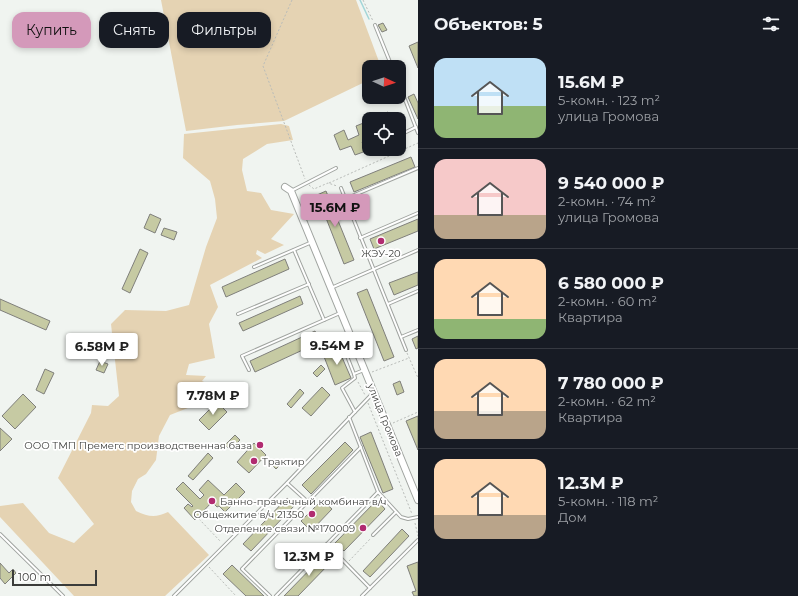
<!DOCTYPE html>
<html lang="ru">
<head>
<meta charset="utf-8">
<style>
  body { margin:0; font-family:Montserrat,sans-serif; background:#20242c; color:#f1f3f6; height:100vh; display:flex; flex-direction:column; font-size:15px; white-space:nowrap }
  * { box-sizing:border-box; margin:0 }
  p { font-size:13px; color:#9ea1a6 }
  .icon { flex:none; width:22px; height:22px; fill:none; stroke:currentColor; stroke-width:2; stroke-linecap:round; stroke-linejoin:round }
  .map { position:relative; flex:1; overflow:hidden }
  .drawer { display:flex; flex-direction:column; background:#171b24; width:380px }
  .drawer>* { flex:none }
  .guide { position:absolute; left:12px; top:12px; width:346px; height:36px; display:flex; gap:8px }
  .needle { width:26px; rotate:93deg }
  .fabs { position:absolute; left:362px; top:60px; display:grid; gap:8px }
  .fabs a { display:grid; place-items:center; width:44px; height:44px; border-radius:8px; background:#171b24; box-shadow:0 2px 6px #0003; font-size:20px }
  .scale { position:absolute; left:12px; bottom:10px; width:85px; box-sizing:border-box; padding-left:4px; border:2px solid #3b3c3a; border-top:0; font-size:11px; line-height:14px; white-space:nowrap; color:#3b3c3a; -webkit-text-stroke:3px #fff; paint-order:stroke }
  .price { position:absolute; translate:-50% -34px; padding:0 9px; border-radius:4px; background:#fff; color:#222; font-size:13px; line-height:26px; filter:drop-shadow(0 1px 2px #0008) }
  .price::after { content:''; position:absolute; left:50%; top:24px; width:12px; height:9px; margin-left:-6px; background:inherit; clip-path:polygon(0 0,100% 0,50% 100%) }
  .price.selected { background:#d499ba; color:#111 }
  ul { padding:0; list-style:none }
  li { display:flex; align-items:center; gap:12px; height:100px; padding:0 16px }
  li+li { border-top:1px solid #363941 }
  li span { display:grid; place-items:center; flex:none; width:112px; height:80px; border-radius:12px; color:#555 }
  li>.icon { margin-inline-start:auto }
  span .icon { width:48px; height:48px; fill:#fffc; stroke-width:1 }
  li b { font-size:17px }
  h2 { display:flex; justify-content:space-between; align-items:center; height:48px; padding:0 16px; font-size:17px }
  .tag { padding:0 14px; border-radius:12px; background:#171b24; box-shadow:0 2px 6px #0003; font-size:14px; line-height:36px }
  .tag.selected { background:#d499ba; color:#111 }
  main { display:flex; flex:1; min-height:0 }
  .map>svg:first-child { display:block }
</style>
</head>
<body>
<main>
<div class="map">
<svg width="418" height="596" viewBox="0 0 418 596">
  <rect width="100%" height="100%" fill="#f0f4f0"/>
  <g fill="#e5d3b3">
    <polygon points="161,0 356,0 381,67 369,67 369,80 284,121 237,125 186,131"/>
    <path d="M281 124 289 126 293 140 267 144 243 159 242 170 247 191 261 193 271 210 294 214 271 239 284 245 265 254 257 250 256 254 262 258 210 285 218 307 209 324 215 358 189 364 186 375 206 376 202 381 223 391 216 397 170 415 159 436 156 460 146 474 138 479 132 491 131 502 136 511C149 517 155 518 168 512L209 555 165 596H74L0 517V506L23 503 49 533 74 543 94 524 58 478 91 413 92 405 108 406 119 396 111 324 125 310 166 311 189 305 206 247 217 218 215 199 210 181 183 158 184 134Z"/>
  </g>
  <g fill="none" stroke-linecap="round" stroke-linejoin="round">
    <polyline stroke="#a3d6d8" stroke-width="1.5" points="360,0 369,19"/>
  </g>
  <g fill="#c6caa3" stroke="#7f7f7b">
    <polygon points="383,23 387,30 382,32 378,25"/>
    <polygon points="418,42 418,68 409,46"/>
    <polygon points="414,94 418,103 418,119 408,97"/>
    <polygon points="388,112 391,119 377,119 376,117"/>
    <polygon points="366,122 369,130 369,139 362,142 366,151 355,155 351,146 340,150 334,135 344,130 348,140 359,135 356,126"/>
    <polygon points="411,157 415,167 354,192 350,182"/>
    <polygon points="326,191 354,260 344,264 317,195"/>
    <polygon points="150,214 161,219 155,233 144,228"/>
    <polygon points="418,219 418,231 374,249 370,239"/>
    <polygon points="164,228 177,232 174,240 161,235"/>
    <polygon points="140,249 148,253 130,293 122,289"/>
    <polygon points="285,259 289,269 226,297 222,287"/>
    <polygon points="418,272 418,285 394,295 389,283"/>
    <polygon points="367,289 394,357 384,361 357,293"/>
    <polygon points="300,296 303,304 243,331 239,323"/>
    <polygon points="0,299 50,321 46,330 0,310"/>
    <polygon points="315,331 320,342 255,372 250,361"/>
    <polygon points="418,336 418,348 416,349 412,339"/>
    <polygon points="338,348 351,378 335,385 323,354"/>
    <polygon points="100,361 108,364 104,373 96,370"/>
    <polygon points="321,365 325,369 317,377 313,373"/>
    <polygon points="45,369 54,373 44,394 36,390"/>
    <polygon points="400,381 404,392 397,395 393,384"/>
    <polygon points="322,387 330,395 311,416 302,408"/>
    <polygon points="300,389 304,393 291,408 287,404"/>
    <polygon points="23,394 36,407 15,429 2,416"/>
    <polygon points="217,402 227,412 209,430 199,420"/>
    <polygon points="418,416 418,450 406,421"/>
    <polygon points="0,428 12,439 0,451"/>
    <polygon points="371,432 393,489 383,493 360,437"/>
    <polygon points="235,435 240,440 230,450 225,445"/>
    <polygon points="345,442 353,450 311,494 302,485"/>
    <polygon points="254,443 266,455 249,473 237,462"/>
    <polygon points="208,453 213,458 193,480 188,476"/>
    <polygon points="278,459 282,463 276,469 272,465"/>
    <polygon points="208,480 224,495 236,483 245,492 225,512 219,506 217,507 212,502 195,520 184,508 188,504 192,507 193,506 176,489 183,482 200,499 204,495 199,490"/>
    <polygon points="287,498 295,505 251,551 243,544"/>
    <polygon points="322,500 332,509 311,531 301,521"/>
    <polygon points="377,500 385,509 344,551 335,543"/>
    <polygon points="402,529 409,536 370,577 363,571"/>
    <polygon points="324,555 331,562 298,596 284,596"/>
    <polygon points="418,562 418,596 414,596 412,592 416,591 407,566"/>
    <polygon points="0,563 9,573 13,569 16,573 5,584 0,578"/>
    <polygon points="232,565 264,596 246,596 223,574"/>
  </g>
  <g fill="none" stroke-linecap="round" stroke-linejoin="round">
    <g stroke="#a0a4a0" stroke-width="4">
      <g id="lane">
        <polyline points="375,25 392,67"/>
        <polyline points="399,84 418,133"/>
        <polyline points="402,134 416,127"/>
        <polyline points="341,188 406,350"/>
        <polyline points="293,190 336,168"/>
        <polyline points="345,199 418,168"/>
        <polyline points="360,238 418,213"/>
        <polyline points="294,250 324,320"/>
        <polyline points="254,267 312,242"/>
        <polyline points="331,288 418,250"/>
        <polyline points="388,304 418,291"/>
        <polyline points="238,314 309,284"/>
        <polyline points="401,337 418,330"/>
        <polyline points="353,347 345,351 354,374 364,370"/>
        <polyline points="249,370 242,356 340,313"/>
        <polyline points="354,374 355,378 342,388 355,412"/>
        <polyline points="349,417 378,492"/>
        <polyline points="287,483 308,502"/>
        <polyline points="0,534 63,596"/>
        <polyline points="373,535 396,512"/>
        <polyline points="327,544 370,588"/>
        <polyline points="174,596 287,483 373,393"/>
        <polyline points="270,596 242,569 361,447"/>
        <polyline points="276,596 378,492 401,517 408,519 418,517"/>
        <polyline points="362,596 418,540"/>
      </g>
    </g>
    <g stroke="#a0a4a0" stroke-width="8">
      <polyline id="secondary" points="285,187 291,191 418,500"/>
    </g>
    <g stroke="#b9bcb9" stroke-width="1" stroke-dasharray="2 2" stroke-linecap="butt">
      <polyline points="292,0 263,66 305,179"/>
      <polyline points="363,0 373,21"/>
      <polyline points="329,183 418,143"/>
      <polyline points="309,185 314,189 328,183 337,186"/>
      <polyline points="407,353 418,378"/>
      <polyline points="372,372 409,358"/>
      <polyline points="358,382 365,395"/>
      <polyline points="368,403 412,514"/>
      <polyline points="393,423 418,412"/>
      <polyline points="199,519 221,542"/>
      <polyline points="415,523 418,536"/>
      <polyline points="349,561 371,538"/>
      <polyline points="209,567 236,596"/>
    </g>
    <use href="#lane" stroke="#fff" stroke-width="2"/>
    <use href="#secondary" stroke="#fff" stroke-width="6"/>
  </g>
  <g fill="#b12b70" stroke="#fff" stroke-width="1.5">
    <circle cx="381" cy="241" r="4"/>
    <circle cx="260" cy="445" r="4"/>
    <circle cx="254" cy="461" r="4"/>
    <circle cx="212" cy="501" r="4"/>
    <circle cx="312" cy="514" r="4"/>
    <circle cx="363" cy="528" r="4"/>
  </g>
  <g text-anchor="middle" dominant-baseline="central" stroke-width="3.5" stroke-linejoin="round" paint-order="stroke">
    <g font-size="10" fill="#3b3c3a" stroke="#fff" text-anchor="end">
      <text x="381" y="253" text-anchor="middle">ЖЭУ-20</text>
      <text x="252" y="445">ООО ТМП Премегс производственная база</text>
      <text x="262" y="461" text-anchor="start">Трактир</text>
      <text x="220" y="501" text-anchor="start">Банно-прачечный комбинат в/ч</text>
      <text x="304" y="514">Общежитие в/ч 21350</text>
      <text x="355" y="528">Отделение связи №170009</text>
    </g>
    <g font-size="10" fill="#3b3c3a" stroke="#fff">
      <text transform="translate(385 420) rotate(68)">улица Громова</text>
    </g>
  </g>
</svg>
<div class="fabs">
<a><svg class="needle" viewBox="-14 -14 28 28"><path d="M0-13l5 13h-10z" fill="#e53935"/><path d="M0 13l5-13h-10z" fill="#9ea1a6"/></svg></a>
<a><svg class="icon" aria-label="locate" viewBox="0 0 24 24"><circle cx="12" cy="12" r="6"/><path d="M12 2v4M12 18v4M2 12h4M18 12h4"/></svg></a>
</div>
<div class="scale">100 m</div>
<b class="price selected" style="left:335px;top:228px">15.6M ₽</b>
<b class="price" style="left:337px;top:366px">9.54M ₽</b>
<b class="price" style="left:102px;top:367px">6.58M ₽</b>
<b class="price" style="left:213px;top:416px">7.78M ₽</b>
<b class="price" style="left:309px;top:577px">12.3M ₽</b>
<div class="guide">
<a class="tag selected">Купить</a>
<a class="tag">Снять</a>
<a class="tag">Фильтры</a>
</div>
</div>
<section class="drawer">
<h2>Объектов: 5<svg class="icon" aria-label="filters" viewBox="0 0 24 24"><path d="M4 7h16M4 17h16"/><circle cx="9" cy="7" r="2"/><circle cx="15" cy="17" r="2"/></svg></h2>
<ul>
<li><span style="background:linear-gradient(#bfe0f5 60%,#8fb573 0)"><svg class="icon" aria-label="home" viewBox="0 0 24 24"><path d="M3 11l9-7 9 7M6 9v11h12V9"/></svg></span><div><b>15.6M ₽</b><p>5-комн. · 123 m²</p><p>улица Громова</p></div></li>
<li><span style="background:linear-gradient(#f6c9c9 70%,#b9a48a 0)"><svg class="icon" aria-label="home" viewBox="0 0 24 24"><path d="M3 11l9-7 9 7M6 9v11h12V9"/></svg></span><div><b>9 540 000 ₽</b><p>2-комн. · 74 m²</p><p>улица Громова</p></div></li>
<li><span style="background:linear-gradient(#ffd9b3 75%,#8fb573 0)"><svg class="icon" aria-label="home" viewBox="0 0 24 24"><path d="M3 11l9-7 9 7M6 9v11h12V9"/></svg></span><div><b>6 580 000 ₽</b><p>2-комн. · 60 m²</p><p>Квартира</p></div></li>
<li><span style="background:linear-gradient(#ffd9b3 65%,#b9a48a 0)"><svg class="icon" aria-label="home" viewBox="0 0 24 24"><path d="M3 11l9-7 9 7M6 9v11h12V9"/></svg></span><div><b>7 780 000 ₽</b><p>2-комн. · 62 m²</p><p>Квартира</p></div></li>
<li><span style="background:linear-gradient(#ffd9b3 70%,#b9a48a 0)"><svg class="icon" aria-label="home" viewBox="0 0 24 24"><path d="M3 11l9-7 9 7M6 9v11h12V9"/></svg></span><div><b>12.3M ₽</b><p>5-комн. · 118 m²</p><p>Дом</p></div></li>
</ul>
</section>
</main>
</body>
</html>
